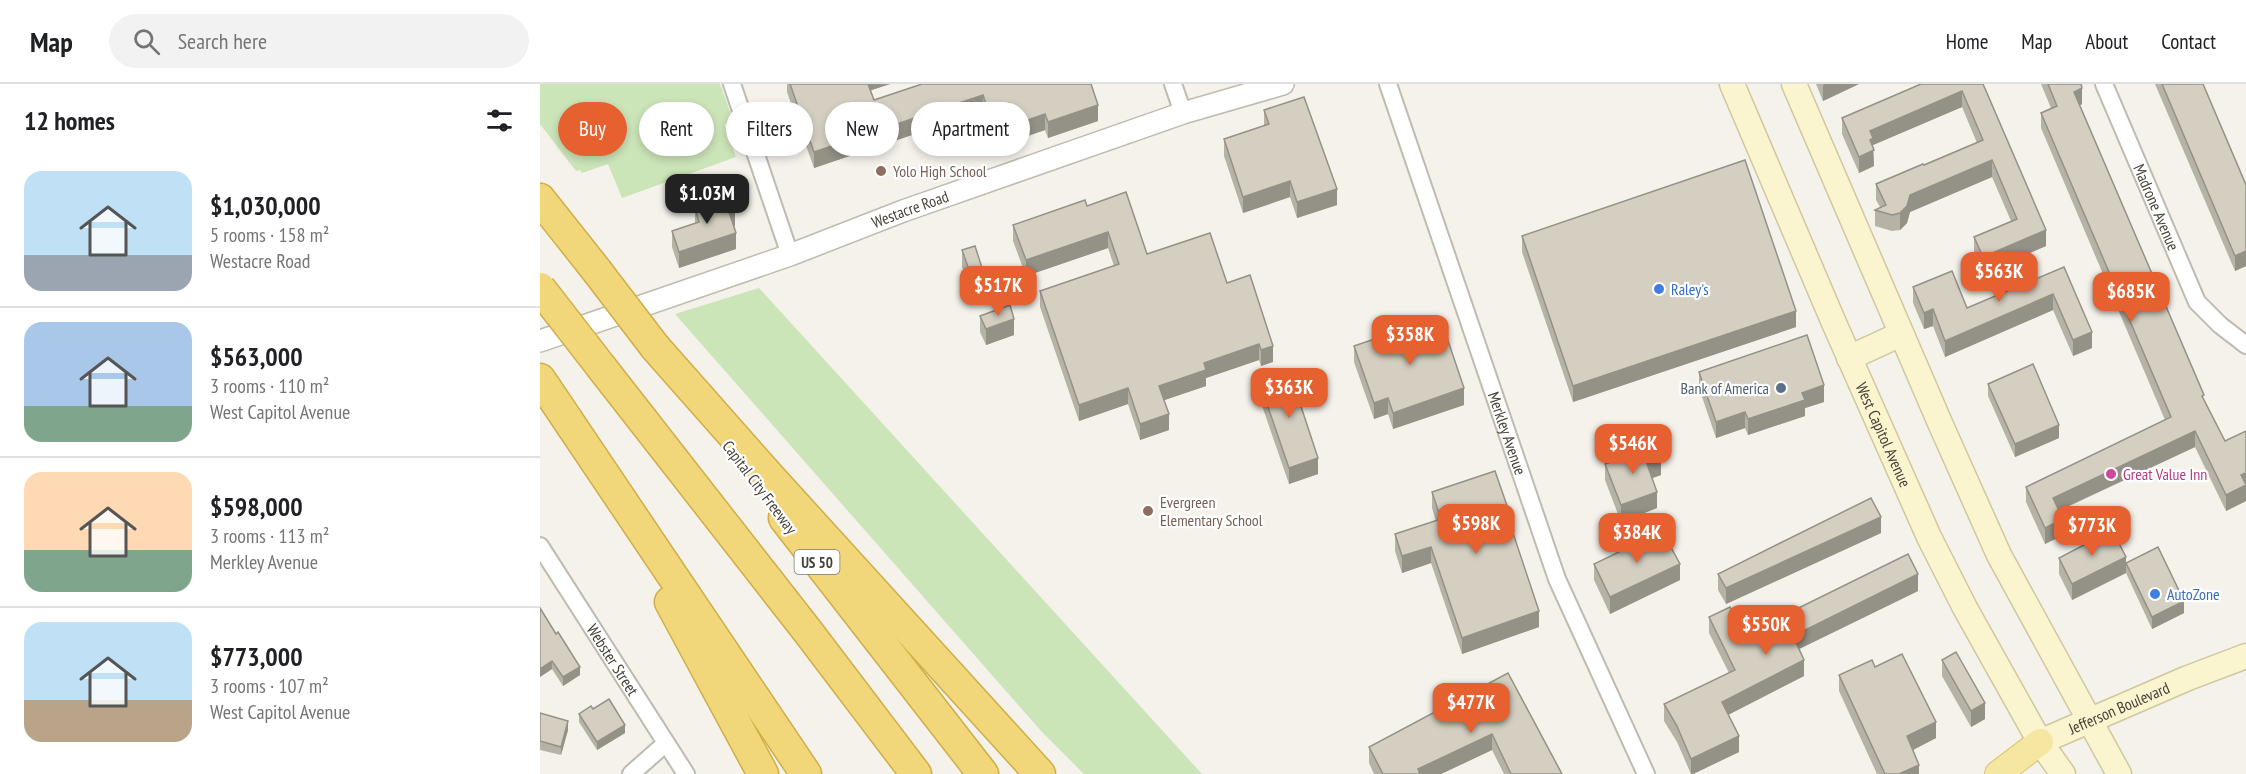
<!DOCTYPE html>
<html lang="en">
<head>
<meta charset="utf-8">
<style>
  body { margin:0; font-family:"PT Sans Narrow",sans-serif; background:#f2f2f2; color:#202124; height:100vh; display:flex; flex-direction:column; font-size:22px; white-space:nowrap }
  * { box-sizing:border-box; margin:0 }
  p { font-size:20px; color:#757577 }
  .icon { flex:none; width:33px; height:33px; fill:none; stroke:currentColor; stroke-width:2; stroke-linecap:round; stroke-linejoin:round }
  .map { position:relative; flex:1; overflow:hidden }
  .panel { display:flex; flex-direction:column; background:#fff; width:540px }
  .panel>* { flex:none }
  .top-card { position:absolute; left:18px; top:18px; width:570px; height:54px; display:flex; gap:12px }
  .price { position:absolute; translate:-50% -51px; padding:0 14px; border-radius:12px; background:#e66030; color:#fff; font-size:20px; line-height:39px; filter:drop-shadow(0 2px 3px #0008) }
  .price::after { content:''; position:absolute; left:50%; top:36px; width:18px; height:14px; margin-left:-9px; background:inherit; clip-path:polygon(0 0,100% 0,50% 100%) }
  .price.on { background:#222; color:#fff }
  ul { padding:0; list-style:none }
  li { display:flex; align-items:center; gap:18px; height:150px; padding:0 24px }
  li+li { border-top:2px solid #e0e0e0 }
  li span { display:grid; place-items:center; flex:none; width:168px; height:120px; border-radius:18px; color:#555 }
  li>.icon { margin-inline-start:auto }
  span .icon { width:72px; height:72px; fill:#fffc; stroke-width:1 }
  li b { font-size:26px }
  h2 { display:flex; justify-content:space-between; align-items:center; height:72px; padding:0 24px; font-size:26px }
  .chip { padding:0 21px; border-radius:27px; background:#fff; box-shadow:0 3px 9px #0003; font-size:21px; line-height:54px }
  .chip.on { background:#e66030; color:#fff }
  header { display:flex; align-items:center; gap:36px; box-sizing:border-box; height:84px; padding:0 30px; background:#fff; border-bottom:2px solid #e0e0e0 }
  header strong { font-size:28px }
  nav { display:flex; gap:33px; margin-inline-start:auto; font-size:21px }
  .search { width:420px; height:54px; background:#f2f2f2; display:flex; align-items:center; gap:15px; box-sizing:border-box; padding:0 21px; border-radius:33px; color:#757577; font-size:22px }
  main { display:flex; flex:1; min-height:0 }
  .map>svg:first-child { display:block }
</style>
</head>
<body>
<header>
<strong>Map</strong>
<div class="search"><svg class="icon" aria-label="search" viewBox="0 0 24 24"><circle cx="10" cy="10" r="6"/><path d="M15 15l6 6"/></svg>Search here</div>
<nav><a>Home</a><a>Map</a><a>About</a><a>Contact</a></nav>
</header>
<main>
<section class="panel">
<h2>12 homes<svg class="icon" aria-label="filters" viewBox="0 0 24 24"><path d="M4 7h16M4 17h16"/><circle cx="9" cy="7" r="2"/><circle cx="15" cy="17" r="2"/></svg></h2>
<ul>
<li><span style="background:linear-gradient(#bfe0f5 70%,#9aa5b1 0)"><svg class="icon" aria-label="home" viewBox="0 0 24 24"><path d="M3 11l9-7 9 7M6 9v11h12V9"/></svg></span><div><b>$1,030,000</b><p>5 rooms · 158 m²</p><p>Westacre Road</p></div></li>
<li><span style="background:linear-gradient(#a9c7e8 70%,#7fa58c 0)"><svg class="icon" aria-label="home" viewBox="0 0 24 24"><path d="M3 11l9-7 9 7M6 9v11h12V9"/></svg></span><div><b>$563,000</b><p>3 rooms · 110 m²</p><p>West Capitol Avenue</p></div></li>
<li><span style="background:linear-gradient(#ffd9b3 65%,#7fa58c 0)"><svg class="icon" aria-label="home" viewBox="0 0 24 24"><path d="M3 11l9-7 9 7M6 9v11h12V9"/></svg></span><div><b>$598,000</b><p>3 rooms · 113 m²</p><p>Merkley Avenue</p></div></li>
<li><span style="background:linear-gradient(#bfe0f5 65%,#b9a48a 0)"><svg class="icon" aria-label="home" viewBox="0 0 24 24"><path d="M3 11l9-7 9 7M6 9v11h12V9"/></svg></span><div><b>$773,000</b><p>3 rooms · 107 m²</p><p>West Capitol Avenue</p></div></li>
</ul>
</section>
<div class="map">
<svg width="1706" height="690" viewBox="0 0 1706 690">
  <rect width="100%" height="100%" fill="#f4f2eb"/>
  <g fill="#cbe4b8">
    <polygon points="0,0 180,0 193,36 193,48 184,39 196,73 82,114 68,80 42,89 40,86 36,87 0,40"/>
    <polygon points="219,204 662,690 544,690 502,648 135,230"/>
  </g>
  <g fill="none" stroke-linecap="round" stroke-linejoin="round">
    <g stroke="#bfbbae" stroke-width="20">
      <g id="minor">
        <polyline points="192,0 250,171"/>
        <polyline points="633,0 643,29"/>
        <path id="s1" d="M848 0 1017 495 1106 690"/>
        <path id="s2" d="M1564 0 1657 218 1680 241 1706 261"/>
        <path id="s3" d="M0 462 146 690"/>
        <polyline points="91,690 126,659"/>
      </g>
    </g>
    <g stroke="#bfbbae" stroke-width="24">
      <g id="tertiary">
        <path id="s4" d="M0 257 250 171 363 127 643 29 743 0"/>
      </g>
    </g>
    <g stroke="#cfc89f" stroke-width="27">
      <g id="secondary">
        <path id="s5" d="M1192 0 1294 239 1389 453 1425 524 1500 658 1523 690"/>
        <polyline points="1254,0 1400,339 1459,471 1579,690"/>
        <polyline points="1309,274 1361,250"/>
        <path id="s6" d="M1500 658 1648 594 1706 572"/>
      </g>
    </g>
    <g stroke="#d9c773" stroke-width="28">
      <polyline id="primary" points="1458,690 1500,658"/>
    </g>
    <g stroke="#cfae49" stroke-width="33">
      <g id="motorway">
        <polyline points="0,115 57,187"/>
        <polyline points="115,263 229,392 500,690"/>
        <polyline points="62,284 269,549 376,690"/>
        <polyline points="0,295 266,690"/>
        <polyline points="244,434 443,690"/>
        <polyline points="130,518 223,690"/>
      </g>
    </g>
    <use href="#minor" stroke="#fff" stroke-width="16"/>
    <use href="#tertiary" stroke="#fff" stroke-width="21"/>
    <use href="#secondary" stroke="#faf4cf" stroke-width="24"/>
    <use href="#primary" stroke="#f5e7a2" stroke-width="26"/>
    <use href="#motorway" stroke="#f1d779" stroke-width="30"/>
    <g stroke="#cfae49" stroke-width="33" stroke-linecap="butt">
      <g id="motorway-bridge">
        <polyline points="57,187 115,263"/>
        <polyline points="0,204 62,284"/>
      </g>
    </g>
    <use href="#motorway-bridge" stroke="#f1d779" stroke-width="30"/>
  </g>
  <g fill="#b6b2a6">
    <polygon points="247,0 350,0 331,6 334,16 551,0 558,37 508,54 505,46 476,56 469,35 448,42 443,27 274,84 247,8"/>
    <polygon points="1276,0 1319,0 1283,17"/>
    <polygon points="1443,0 1506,162 1443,189 1434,169 1434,153 1471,137 1452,93 1370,128 1367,139 1360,146 1352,147 1335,142 1335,126 1340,123 1336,116 1336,100 1384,81 1437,59 1422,23 1333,61 1334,82 1319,89 1302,50 1302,34"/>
    <polygon points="1501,0 1541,0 1542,20 1539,22 1664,316 1685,357 1706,347 1706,417 1686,427 1655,363 1519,427 1523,451 1505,460 1486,418 1486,403 1625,336 1501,44 1501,29 1511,24"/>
    <polygon points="1615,0 1663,0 1706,101 1706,182 1695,187"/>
    <polygon points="724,26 797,121 757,134 750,113 703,129 684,72 684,55 724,42"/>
    <polygon points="547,122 607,170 687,199 733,278 721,282 719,276 666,294 666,302 624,316 629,346 600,356 588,320 539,337 500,223 500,207 574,182 568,164 486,192 473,157 473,141"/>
    <polygon points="155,123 195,142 194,142 196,165 139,184 132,163 132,147 155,139"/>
    <polygon points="982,152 1256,243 1033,318 982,168"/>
    <polygon points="422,166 444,206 432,210 422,183"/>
    <polygon points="1524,183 1552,264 1533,272 1513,226 1405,273 1393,242 1384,245 1373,219 1373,203 1427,224"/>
    <polygon points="440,232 474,251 446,261 440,248"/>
    <polygon points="814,262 924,321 853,345 848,330 834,335 814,278"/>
    <polygon points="1159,288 1284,318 1265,324 1265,332 1208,351 1205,344 1176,354 1159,304"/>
    <polygon points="719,297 778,390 749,400 719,313"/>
    <polygon points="1448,300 1519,354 1475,373 1448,312"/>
    <polygon points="1065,380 1121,391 1112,394 1117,424 1081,438 1065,396"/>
    <polygon points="892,408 972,445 999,543 922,570 891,479 862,489 855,467 855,450 896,437 892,424"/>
    <polygon points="1341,449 1186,520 1178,506 1178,490"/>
    <polygon points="1519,474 1586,478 1644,529 1612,545 1586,489 1532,516 1519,490"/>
    <polygon points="1054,480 1140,496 1070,530 1054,496"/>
    <polygon points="1378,507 1259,565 1264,592 1188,631 1199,668 1153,690 1151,690 1137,658 1124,637 1124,620 1189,589 1169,549 1169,533 1204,551"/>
    <polygon points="0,524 40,591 23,602 12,585 0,593"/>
    <polygon points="1402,576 1445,635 1431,643 1402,592"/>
    <polygon points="1335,583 1396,654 1373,666 1379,690 1337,690 1299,607 1299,591"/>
    <polygon points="968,589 1022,690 964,690 952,666 901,690 834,690 829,679 829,663"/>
    <polygon points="53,625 85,649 57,666 39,638 39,630"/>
    <polygon points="0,629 28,646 21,671 0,666"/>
  </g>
  <g fill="#949187">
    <polygon points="326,0 350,0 326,8"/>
    <polygon points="1285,0 1319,0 1283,17 1283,1"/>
    <polygon points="1542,4 1542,20 1534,24 1534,8"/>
    <polygon points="1422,7 1422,23 1333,61 1334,82 1319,89 1319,73 1330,47"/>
    <polygon points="443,11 443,27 274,84 274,68"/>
    <polygon points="469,19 469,35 448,42 448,26"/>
    <polygon points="558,21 558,37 508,54 508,38"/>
    <polygon points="505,30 505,46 476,56 476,40"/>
    <polygon points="1452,76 1452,93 1370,128 1367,139 1360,146 1360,129 1370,111"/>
    <polygon points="750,97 750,113 703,129 703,113"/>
    <polygon points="797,105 797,121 757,134 757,118"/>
    <polygon points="195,125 195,142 189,144 189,128"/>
    <polygon points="1506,146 1506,162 1443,189 1443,173"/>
    <polygon points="568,148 568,164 486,192 486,176"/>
    <polygon points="196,149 196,165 139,184 139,168"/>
    <polygon points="1706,167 1706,182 1695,187 1695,172"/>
    <polygon points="444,190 444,206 432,210 432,194"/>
    <polygon points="1513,210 1513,226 1405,273 1405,257"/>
    <polygon points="1393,225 1393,242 1384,245 1384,229"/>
    <polygon points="1256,227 1256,243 1033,318 1033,302"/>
    <polygon points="474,235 474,251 446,261 446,245"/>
    <polygon points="1552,248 1552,264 1533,272 1533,256"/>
    <polygon points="719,260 719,276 666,294 666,302 619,318 619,302 664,279"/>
    <polygon points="733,262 733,278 721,282 721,266"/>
    <polygon points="1284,301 1284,318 1265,324 1265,332 1208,351 1208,335 1262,309"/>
    <polygon points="588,304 588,320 539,337 539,321"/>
    <polygon points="924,304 924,321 853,345 853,329"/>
    <polygon points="848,314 848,330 834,335 834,319"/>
    <polygon points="1205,328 1205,344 1176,354 1176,338"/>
    <polygon points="629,330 629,346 600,356 600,340"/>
    <polygon points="1519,341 1519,354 1475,373 1475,360"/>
    <polygon points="1655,347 1655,363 1513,429 1513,414"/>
    <polygon points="778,374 778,390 749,400 749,384"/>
    <polygon points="1121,375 1121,391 1107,396 1107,380"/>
    <polygon points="1706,389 1706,417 1686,427 1686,411 1701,391"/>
    <polygon points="1117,408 1117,424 1081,438 1081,421"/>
    <polygon points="1341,433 1341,449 1186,520 1186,504"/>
    <polygon points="1523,435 1523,451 1505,460 1505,444"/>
    <polygon points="891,463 891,479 862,489 862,472"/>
    <polygon points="1586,473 1586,489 1532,516 1532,500"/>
    <polygon points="1140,480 1140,496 1070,530 1070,513"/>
    <polygon points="1378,490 1378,507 1253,568 1253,552"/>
    <polygon points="1644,517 1644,529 1612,545 1612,533"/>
    <polygon points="999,527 999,543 922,570 922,554"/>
    <polygon points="1264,576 1264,592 1182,634 1182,618"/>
    <polygon points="12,577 12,585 0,593 0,585"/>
    <polygon points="40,583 40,591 23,602 23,593"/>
    <polygon points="1445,619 1445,635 1431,643 1431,627"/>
    <polygon points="28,637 28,646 21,671 21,663"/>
    <polygon points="1396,638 1396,654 1367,669 1367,652"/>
    <polygon points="85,641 85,649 57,666 57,658"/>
    <polygon points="952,650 952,666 901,690 878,690 878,685"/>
    <polygon points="1199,652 1199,668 1153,690 1151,690 1151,675"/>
    <polygon points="1379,681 1379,690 1359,690"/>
  </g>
  <g fill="#d4cfc1" stroke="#949187" stroke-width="1.5">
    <polygon points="250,0 328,0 334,16 382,0 551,0 558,21 508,38 505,30 476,40 469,19 448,26 443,11 274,68"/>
    <polygon points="1381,0 1443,0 1506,146 1443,173 1434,153 1477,135 1452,76 1370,111 1367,122 1360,129 1352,131 1335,126 1346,121 1336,100 1383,80 1384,81 1443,56 1422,7 1330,47 1333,54 1330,56 1334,66 1319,73 1302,34"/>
    <polygon points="1508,0 1541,0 1542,4 1534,8 1664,311 1662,312 1685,357 1706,347 1706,389 1701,391 1706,401 1686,411 1655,347 1513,414 1523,435 1505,444 1486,403 1631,333 1501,29 1517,22"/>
    <polygon points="1622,0 1663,0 1706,101 1706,167 1695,172"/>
    <polygon points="764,13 797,105 757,118 750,97 703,113 684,55 729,40 724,26"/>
    <polygon points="1205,76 1256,227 1033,302 982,152"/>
    <polygon points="586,108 607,170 670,149 687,199 710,191 733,262 721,266 719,260 664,279 666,286 619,302 629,330 600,340 588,304 539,321 500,207 579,180 568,148 486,176 473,141 545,116 547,122"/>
    <polygon points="190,111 195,125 189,128 196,149 139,168 132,147 159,138 155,123"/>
    <polygon points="435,162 444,190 432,194 422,166"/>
    <polygon points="1524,183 1552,248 1533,256 1513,210 1405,257 1393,225 1384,229 1373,203 1412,187 1427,224"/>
    <polygon points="470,221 474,235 446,245 440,232"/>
    <polygon points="900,233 924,304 853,329 848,314 834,319 814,262"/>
    <polygon points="1267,251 1284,301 1262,309 1265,316 1208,335 1205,328 1176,338 1159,288"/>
    <polygon points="1493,280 1519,341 1475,360 1448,300"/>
    <polygon points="749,286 778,374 749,384 719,297"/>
    <polygon points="1117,362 1121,375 1107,380 1117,408 1081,421 1065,380"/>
    <polygon points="955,387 972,436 969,437 999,527 922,554 891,463 862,472 855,450 901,435 892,408"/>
    <polygon points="1331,414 1341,433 1186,504 1178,490"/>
    <polygon points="1572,446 1586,473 1532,500 1519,474"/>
    <polygon points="1122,447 1140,480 1070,513 1054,480"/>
    <polygon points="1618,463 1644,517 1612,533 1586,479"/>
    <polygon points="1368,470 1378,490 1253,552 1264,576 1182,618 1199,652 1151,675 1137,642 1124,620 1195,586 1169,533 1190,523 1204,551"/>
    <polygon points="0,524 16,550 18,548 40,583 23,593 12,577 0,585"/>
    <polygon points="1416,568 1445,619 1431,627 1402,576"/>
    <polygon points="1362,570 1396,638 1367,652 1379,681 1359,690 1345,690 1299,591 1332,576 1335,583"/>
    <polygon points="968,589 1022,690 971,690 952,650 878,685 880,690 843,690 829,663"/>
    <polygon points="69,615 85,641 57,658 39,630 51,622 53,625"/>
    <polygon points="0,629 28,637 21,663 0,657"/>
  </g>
  <g fill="#8d6e63" stroke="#fff" stroke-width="2">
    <circle cx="341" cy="87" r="6"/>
    <circle cx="608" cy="427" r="6"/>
  </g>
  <g fill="#3f7fe0" stroke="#fff" stroke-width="2">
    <circle cx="1119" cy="205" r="6"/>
    <circle cx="1615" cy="510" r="6"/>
  </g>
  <circle fill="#5c6f8a" stroke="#fff" stroke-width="2" cx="1241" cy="304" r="6"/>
  <circle fill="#d1479c" stroke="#fff" stroke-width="2" cx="1571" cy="390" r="6"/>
  <g text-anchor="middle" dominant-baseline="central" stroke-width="4.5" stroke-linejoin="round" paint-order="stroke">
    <rect fill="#fff" stroke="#7e7b74" stroke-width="1.5" x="254.5" y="466" width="45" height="24" rx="4.5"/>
    <g font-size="15" font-weight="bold" fill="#474339">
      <text x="277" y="478">US 50</text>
    </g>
    <g font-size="16" fill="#785e54" stroke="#fff" text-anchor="start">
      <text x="353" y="87">Yolo High School</text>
      <text x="620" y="418">Evergreen<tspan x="620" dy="18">Elementary School</tspan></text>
    </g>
    <g font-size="16" fill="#474339" stroke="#fff">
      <text stroke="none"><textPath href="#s2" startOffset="134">Madrone Avenue</textPath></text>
      <text stroke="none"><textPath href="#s4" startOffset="393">Westacre Road</textPath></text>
      <text stroke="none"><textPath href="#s1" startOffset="369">Merkley Avenue</textPath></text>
      <text stroke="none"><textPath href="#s5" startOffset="382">West Capitol Avenue</textPath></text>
      <text transform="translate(220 403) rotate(53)">Capital City Freeway</text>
      <text stroke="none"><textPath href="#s3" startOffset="135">Webster Street</textPath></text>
      <text stroke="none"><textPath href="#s6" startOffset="86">Jefferson Boulevard</textPath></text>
    </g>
    <g font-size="16" fill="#366cbe" stroke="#fff" text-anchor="start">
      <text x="1131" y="205">Raley's</text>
      <text x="1627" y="510">AutoZone</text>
    </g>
    <g font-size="16" fill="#4e5e75" stroke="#fff" text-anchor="end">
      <text x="1229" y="304">Bank of America</text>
    </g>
    <g font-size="16" fill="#b23c85" stroke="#fff" text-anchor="start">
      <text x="1583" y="390">Great Value Inn</text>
    </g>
  </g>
</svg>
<b class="price on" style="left:167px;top:141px">$1.03M</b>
<b class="price" style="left:1459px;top:219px">$563K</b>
<b class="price" style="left:458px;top:233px">$517K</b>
<b class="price" style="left:1591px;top:239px">$685K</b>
<b class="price" style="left:870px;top:282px">$358K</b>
<b class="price" style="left:749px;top:335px">$363K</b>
<b class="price" style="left:1093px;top:391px">$546K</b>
<b class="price" style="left:936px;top:471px">$598K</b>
<b class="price" style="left:1552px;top:473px">$773K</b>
<b class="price" style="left:1097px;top:480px">$384K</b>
<b class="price" style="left:1226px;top:572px">$550K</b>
<b class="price" style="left:931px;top:650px">$477K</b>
<div class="top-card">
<a class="chip on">Buy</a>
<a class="chip">Rent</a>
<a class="chip">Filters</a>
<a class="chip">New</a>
<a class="chip">Apartment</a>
</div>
</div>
</main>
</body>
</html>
